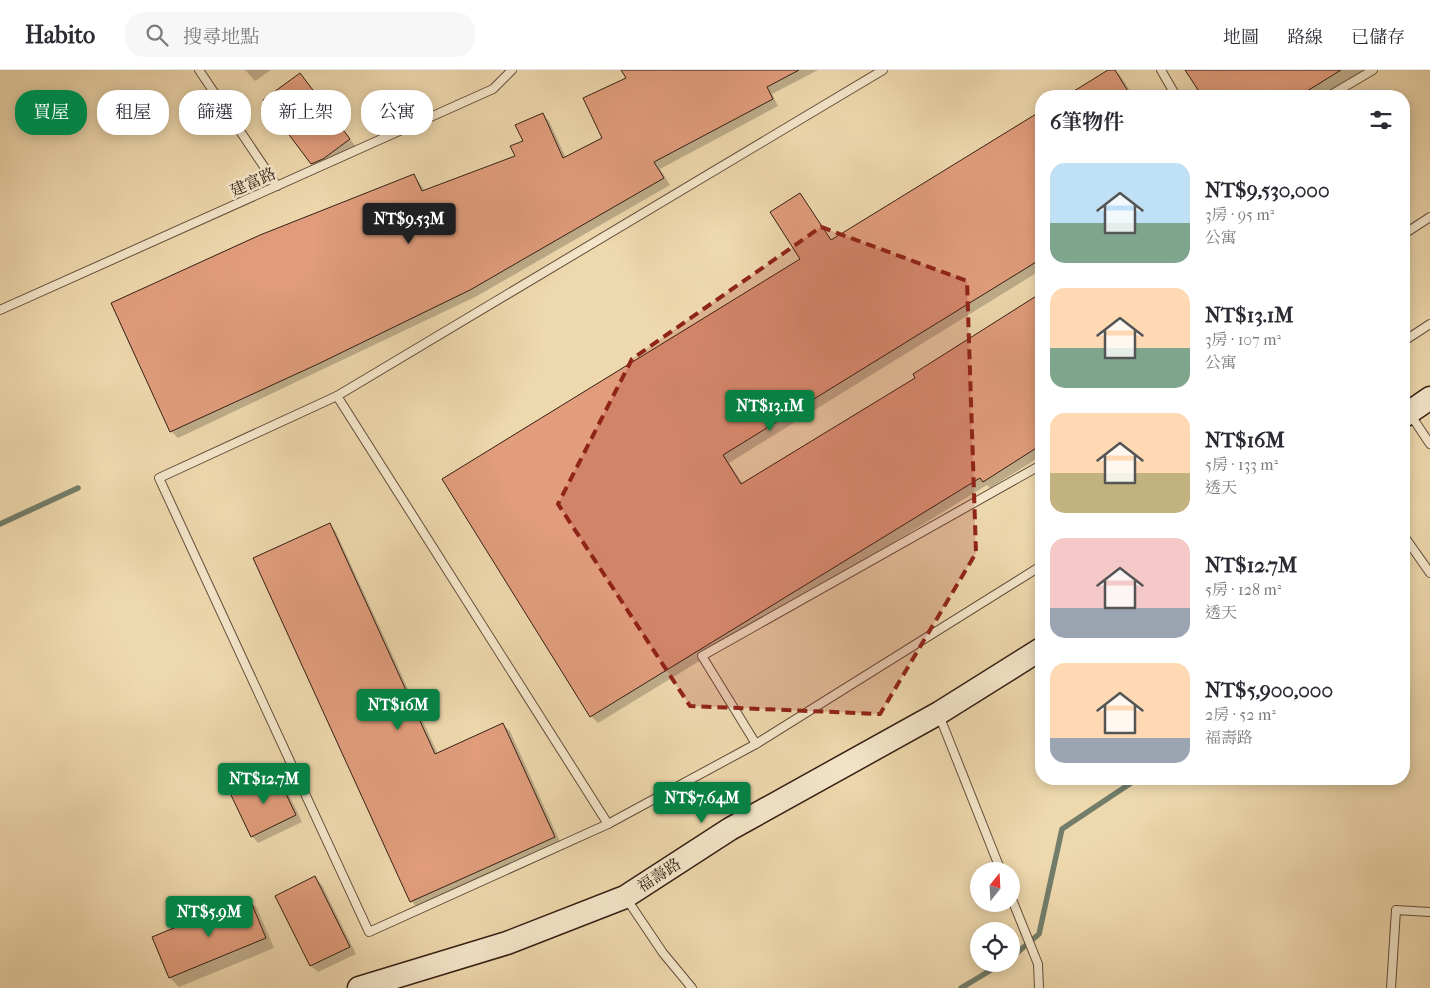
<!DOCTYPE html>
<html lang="zh-TW">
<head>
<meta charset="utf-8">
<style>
  body { margin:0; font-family:"IM FELL French Canon","Noto Serif TC",serif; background:#f7f7f7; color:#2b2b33; height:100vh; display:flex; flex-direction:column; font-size:19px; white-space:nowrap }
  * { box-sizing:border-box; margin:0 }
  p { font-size:16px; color:#7c7c81 }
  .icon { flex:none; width:28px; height:28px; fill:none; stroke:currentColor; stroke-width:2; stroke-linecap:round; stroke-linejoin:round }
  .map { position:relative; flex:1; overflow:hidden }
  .panel { position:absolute; left:1035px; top:20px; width:375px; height:695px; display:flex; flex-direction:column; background:#fff; border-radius:20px; box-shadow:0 2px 12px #0003 }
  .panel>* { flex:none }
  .guide { position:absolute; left:15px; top:20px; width:475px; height:45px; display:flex; gap:10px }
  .needle { width:32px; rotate:18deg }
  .buttons { position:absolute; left:970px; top:792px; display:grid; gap:10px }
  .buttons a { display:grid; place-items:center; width:50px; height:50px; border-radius:50%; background:#fff; box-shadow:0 2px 12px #0003; font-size:25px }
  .price { position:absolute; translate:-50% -42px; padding:0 11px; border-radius:5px; background:#0b8043; color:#fff; font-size:16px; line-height:32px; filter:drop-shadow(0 1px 2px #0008) }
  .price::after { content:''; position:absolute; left:50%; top:30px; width:15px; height:11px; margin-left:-8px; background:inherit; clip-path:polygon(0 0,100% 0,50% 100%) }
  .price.on { background:#222; color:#fff }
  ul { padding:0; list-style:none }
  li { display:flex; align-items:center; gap:15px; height:125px; padding:0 15px }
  li span { display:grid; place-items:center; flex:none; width:140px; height:100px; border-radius:15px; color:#555 }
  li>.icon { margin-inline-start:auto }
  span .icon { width:60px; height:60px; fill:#fffc; stroke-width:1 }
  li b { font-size:21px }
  h2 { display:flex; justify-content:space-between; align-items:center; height:60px; padding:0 15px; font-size:21px }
  .tag { padding:0 18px; border-radius:20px; background:#fff; box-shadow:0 2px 12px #0003; font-size:18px; line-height:45px }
  .tag.on { background:#0b8043; color:#fff }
  header { display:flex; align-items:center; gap:30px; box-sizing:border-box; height:70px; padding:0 25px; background:#fff; border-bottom:1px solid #e1e1e2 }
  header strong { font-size:24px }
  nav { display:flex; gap:28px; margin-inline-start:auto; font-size:18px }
  .search { width:350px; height:45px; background:#f7f7f7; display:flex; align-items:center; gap:12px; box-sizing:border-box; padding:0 18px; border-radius:20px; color:#7c7c81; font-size:19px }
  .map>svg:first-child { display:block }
</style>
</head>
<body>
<header>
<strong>Habito</strong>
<div class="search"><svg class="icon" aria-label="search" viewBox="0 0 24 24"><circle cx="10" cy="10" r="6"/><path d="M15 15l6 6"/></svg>搜尋地點</div>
<nav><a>地圖</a><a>路線</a><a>已儲存</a></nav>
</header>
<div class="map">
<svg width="1430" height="918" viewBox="0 0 1430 918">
  <rect width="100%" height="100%" fill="#eed8ad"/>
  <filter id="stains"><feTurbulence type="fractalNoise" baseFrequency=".004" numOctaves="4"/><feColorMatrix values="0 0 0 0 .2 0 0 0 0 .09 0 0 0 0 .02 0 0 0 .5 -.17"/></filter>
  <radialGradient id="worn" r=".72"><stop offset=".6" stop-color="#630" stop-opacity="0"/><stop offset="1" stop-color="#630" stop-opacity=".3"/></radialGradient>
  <g fill="#0003">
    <polygon points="245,0 271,0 255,11"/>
    <polygon points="623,0 818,0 772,24 778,36 660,99 670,115 477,226 178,368 171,361 414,105 425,121 517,87 543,45 549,51 566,88 604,69 627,9"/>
    <polygon points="1111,0 1114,0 1120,5 1133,26 1068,26"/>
    <polygon points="1187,0 1364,0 1321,26 1203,26"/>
    <polygon points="300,4 356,77 319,100 312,94"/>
    <polygon points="1041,43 1041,200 729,393 743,414 917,308 915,305 1041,225 1041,386 990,418 987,415 598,653 591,646 802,189 800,125 832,171"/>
    <polygon points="330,455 336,462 438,684 503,655 510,661 561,774 418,838 411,831"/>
    <polygon points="276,705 283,712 302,752 258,773 252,766"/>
    <polygon points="315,808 322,815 356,884 318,902 311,896 277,826"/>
    <polygon points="248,829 257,838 274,878 179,917 170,908 154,868"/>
  </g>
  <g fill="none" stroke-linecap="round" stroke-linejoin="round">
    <g stroke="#727d6a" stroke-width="5.5">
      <polyline points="0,454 78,418"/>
      <polyline points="1011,888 1039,864 1062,759 1137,709"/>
      <polyline points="961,918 1001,894"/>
    </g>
  </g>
  <g fill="#e19d7c" stroke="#351f14">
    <polygon points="621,0 799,0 767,17 773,29 654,92 664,108 470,220 318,294 170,362 111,233 260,165 414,104 422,121 515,86 510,76 523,71 515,55 543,43 563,88 602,68 583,28 626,8"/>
    <polygon points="1108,0 1115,0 1131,26 1066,26"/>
    <polygon points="1185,0 1341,0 1299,26 1202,26"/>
    <polygon points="300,3 350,69 323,89 311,94 263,30"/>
    <polygon points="1041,41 1041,189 723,385 741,414 915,308 913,304 1041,223 1041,375 983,412 980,408 590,647 442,409 800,189 770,142 800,123 831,170"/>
    <polygon points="330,453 435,684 503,653 555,767 410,832 253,488"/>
    <polygon points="276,703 296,745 251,767 231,725"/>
    <polygon points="315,806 350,877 310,896 275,826"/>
    <polygon points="249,827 266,868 169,908 152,867"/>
  </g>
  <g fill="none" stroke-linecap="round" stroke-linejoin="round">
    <g stroke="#634d3a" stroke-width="10">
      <g id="lane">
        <polyline points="199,0 277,116"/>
        <polyline points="883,0 337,326 159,408 369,862 608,754 756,674 1041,496"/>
        <polyline points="1161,0 1176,26"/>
        <polyline points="1329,26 1373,0"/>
        <polyline points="1404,164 1430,147"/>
        <polyline points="0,240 493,19 512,0"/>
        <polyline points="1404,271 1430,254"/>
        <polyline points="337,326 608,754"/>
        <polyline points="1410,344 1430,374"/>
        <polyline points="1404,466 1430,503"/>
        <polyline points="939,645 1001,801"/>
        <polyline points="756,674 702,586 1041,395"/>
        <polyline points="1011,827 1038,894 1039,918"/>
        <polyline points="626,828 663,883 692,918"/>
        <polyline points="1391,918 1396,840 1430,842"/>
      </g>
    </g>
    <g stroke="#351f14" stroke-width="25">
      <g id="secondary">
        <polyline points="1404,346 1430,328"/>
        <polyline points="359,918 507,873 625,827 730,759 939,643 1041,579"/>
      </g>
    </g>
    <use href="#lane" stroke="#f4e6ca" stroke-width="8"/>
    <use href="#secondary" stroke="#f4e6ca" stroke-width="22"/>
  </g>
  <path fill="#8f2418" fill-opacity="0.2" stroke="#8f2418" stroke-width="4" stroke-dasharray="10 6" stroke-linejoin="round" d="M821 157 967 211 976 483 880 644 690 636 558 434 632 289Z"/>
  <g text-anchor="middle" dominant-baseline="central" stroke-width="5" stroke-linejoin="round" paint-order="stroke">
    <g font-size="16" fill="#351f14" stroke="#f4e6ca">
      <text transform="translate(253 112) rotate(-24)">建富路</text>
      <text transform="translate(659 805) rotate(-33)">福壽路</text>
    </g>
  </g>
  <rect width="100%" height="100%" filter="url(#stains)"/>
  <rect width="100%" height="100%" fill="url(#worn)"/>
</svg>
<div class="buttons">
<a><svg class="needle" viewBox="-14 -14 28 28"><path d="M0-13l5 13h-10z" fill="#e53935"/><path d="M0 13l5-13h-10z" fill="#7c7c81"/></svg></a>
<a><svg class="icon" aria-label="locate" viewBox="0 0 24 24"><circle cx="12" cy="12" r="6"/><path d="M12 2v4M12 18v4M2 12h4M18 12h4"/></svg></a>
</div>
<b class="price on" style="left:409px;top:175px">NT$9.53M</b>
<b class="price" style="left:770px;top:362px">NT$13.1M</b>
<b class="price" style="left:398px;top:661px">NT$16M</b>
<b class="price" style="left:264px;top:735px">NT$12.7M</b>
<b class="price" style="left:702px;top:754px">NT$7.64M</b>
<b class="price" style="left:209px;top:868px">NT$5.9M</b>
<div class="guide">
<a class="tag on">買屋</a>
<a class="tag">租屋</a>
<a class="tag">篩選</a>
<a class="tag">新上架</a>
<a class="tag">公寓</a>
</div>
<section class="panel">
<h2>6筆物件<svg class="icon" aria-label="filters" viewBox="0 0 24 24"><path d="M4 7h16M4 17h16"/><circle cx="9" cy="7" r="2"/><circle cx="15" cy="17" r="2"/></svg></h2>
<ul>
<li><span style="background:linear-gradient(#bfe0f5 60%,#7fa58c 0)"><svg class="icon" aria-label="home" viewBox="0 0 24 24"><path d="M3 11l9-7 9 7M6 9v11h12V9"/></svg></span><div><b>NT$9,530,000</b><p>3房 · 95 m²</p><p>公寓</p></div></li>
<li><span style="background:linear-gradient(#ffd9b3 60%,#7fa58c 0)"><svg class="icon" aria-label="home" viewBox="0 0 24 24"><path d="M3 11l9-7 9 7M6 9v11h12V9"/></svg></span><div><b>NT$13.1M</b><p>3房 · 107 m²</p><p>公寓</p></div></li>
<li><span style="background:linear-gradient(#ffd9b3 60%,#c2b280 0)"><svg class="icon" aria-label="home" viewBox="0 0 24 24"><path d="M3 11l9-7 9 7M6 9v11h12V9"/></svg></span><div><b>NT$16M</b><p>5房 · 133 m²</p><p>透天</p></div></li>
<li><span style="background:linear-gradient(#f6c9c9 70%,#9aa5b1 0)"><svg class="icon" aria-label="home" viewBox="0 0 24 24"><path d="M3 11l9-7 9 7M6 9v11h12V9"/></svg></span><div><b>NT$12.7M</b><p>5房 · 128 m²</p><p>透天</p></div></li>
<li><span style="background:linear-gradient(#ffd9b3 75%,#9aa5b1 0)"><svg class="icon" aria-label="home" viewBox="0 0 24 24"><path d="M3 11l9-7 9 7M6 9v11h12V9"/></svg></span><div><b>NT$5,900,000</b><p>2房 · 52 m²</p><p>福壽路</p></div></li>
</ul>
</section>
</div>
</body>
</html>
